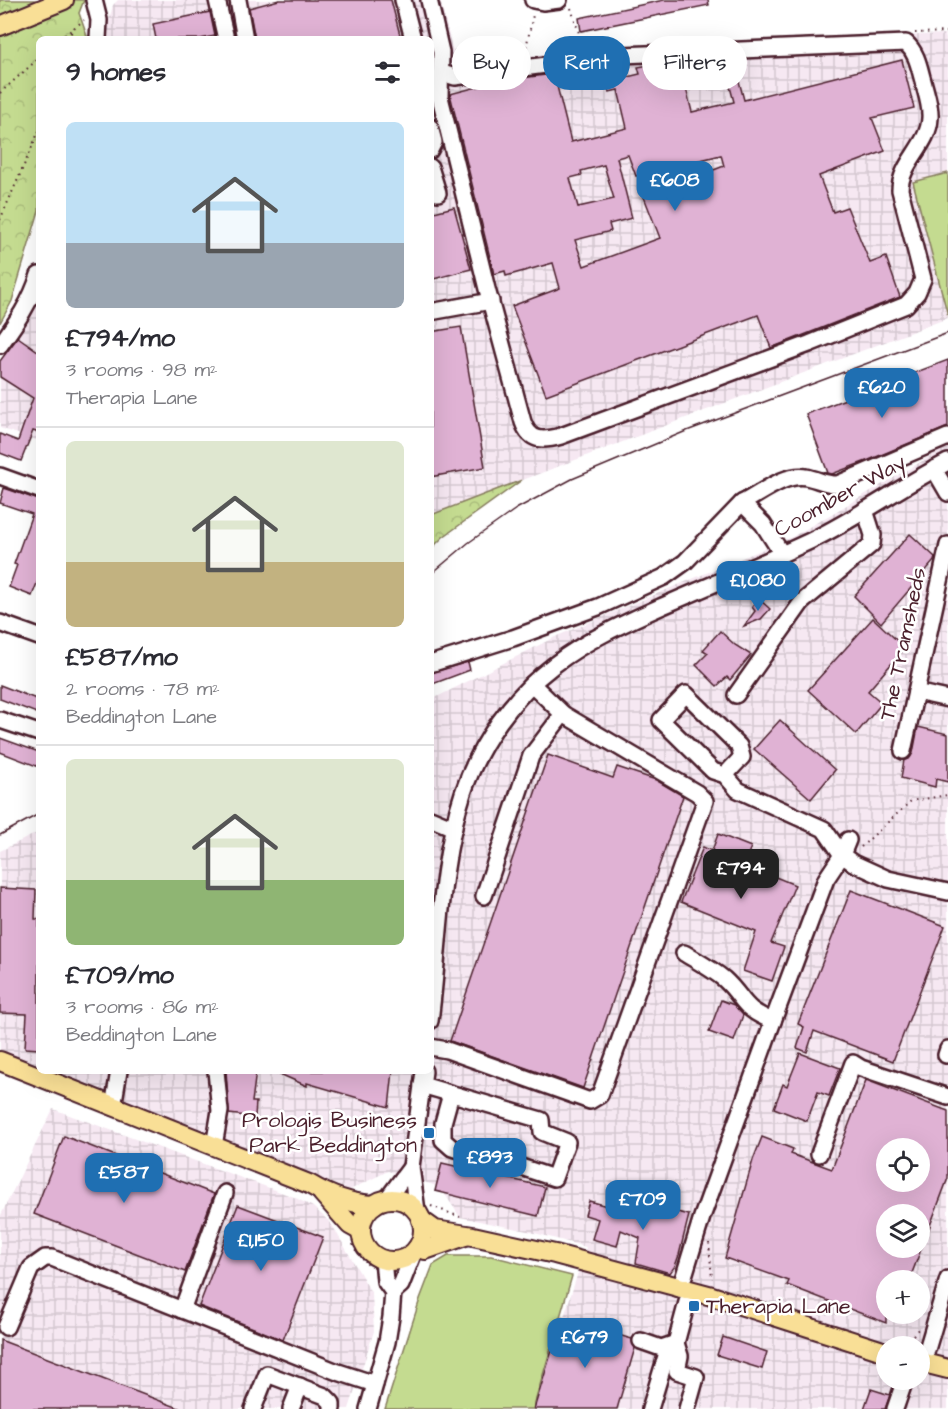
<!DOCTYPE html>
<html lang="en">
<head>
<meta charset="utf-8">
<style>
  body { margin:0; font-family:"Architects Daughter",sans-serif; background:#f7f7f7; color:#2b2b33; height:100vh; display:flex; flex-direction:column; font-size:22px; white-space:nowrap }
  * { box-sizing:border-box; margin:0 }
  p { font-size:20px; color:#7c7c81 }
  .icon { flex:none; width:33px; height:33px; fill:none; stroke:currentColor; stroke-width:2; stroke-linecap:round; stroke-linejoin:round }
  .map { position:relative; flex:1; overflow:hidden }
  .drawer { position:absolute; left:36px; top:36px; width:398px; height:1038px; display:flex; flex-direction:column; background:#fff; border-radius:9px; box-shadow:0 6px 24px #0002 }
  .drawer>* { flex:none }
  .guide { position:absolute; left:452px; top:36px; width:406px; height:54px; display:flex; gap:12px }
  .tools { position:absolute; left:876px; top:1138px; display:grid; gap:12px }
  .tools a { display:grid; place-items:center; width:54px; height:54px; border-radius:50%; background:#fff; box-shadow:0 6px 24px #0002; font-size:30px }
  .price { position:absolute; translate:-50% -51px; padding:0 14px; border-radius:12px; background:#1f6fb2; color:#fff; font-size:20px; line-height:39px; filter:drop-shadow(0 2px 3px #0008) }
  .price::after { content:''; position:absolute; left:50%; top:36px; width:18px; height:14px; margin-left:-9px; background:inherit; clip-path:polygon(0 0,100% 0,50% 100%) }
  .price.current { background:#222; color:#fff }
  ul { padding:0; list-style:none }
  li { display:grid; align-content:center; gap:12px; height:318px; padding:0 30px }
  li+li { border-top:2px solid #e1e1e2 }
  li span { display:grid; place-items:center; height:186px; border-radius:9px; color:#555 }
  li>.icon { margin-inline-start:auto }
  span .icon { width:108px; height:108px; fill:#fffc; stroke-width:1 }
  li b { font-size:26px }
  h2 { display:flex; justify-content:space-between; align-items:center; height:72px; padding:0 30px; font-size:26px }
  .tag { padding:0 21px; border-radius:27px; background:#fff; box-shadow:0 6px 24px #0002; font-size:21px; line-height:54px }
  .tag.current { background:#1f6fb2; color:#fff }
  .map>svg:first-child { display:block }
</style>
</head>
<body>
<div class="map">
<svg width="948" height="1409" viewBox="0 0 948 1409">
  <defs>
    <pattern id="industrial-grid" width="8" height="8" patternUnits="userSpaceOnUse" patternTransform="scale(1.5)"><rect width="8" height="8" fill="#f6e8f2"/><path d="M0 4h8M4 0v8" fill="none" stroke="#d4c7d0"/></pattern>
    <pattern id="forest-crowns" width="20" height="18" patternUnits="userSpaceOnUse" patternTransform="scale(1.5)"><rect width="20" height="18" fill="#c4db90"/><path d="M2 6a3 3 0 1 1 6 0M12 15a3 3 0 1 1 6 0" fill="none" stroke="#aabc7c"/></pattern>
  </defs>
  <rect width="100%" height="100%" fill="#fff"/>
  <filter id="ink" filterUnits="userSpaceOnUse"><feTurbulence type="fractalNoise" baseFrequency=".0167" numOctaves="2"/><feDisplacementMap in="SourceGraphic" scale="12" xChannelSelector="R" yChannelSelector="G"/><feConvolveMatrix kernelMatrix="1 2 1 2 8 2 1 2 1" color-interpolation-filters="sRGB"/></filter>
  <g filter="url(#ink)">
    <g fill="url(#industrial-grid)" fill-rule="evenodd">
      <polygon points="118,0 440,0 454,55 464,63 596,49 945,34 948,49 948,173 913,182 948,318 431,515 430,39 104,39 113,5"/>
      <polygon points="39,298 39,441 0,428 0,360 37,305"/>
      <path d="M948 446V1409H535L586 1247 527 1231 460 1217 440 1187 388 1171 350 1190 197 1132 51 1071H430L431 700 557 636 792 537ZM886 1149H920V1182H886ZM886 1215H920V1248H886ZM886 1281H920V1314H886ZM886 1347H920V1380H886Z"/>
      <polygon points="39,832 39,1066 0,1050 0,851"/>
      <polygon points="53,1109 294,1197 313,1207 331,1223 372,1294 374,1331 349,1409 0,1409 0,1217"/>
    </g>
    <g fill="#c4db90" stroke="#877d5e" stroke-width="1.5">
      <polygon points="948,173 948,316 913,182"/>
      <polygon points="448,1256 491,1256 572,1276 533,1409 385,1409 420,1299 433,1265"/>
    </g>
    <g fill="url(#forest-crowns)" stroke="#877d5e" stroke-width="1.5">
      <polygon points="0,0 84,0 79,13 88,39 39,39 39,211 12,301 0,323"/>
      <polygon points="522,480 443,537 431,549 431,515"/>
    </g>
    <g fill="#e0b2d4" stroke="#4a1f2b" stroke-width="1.5" fill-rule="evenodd">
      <polygon points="279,0 391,0 401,39 255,39 249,8"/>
      <polygon points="664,0 708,0 709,5 581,31 579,18"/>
      <polygon points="210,12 215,36 200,39 156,39 153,24"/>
      <path d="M902 60 914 108 872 118 885 151 819 176 833 212 847 207 870 263 886 257 900 297 771 348 758 315 546 395 512 306 560 288 553 263 506 276 505 271 494 274 450 94 504 80 554 74 571 142 627 128 618 90 609 92 606 82 640 74 638 67 660 63 662 68 680 64 692 112 734 102 728 79 738 77 744 100ZM628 155 636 176 721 155 724 166 644 197 660 238 584 266 575 240 611 231 609 224 632 218 617 158ZM604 165 614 199 578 207 570 178 582 175 581 171Z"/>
      <polygon points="454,207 471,269 430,280 430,213"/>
      <polygon points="461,327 485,467 430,477 430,332"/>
      <polygon points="18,337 39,352 39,433 33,431 21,461 0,453 0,434 18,441 33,398 0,377 0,361"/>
      <polygon points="948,360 948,427 869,460 832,474 828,473 806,414"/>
      <polygon points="4,488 39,500 39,578 32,596 9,587 17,565 14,564 32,514 0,503"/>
      <polygon points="910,534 935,557 934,561 881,623 854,596"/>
      <polygon points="759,599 770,609 761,619 744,626 755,611 752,607"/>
      <polygon points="873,618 905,648 868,691 882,703 856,734 808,690"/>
      <polygon points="720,631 735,645 751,655 730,680 727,677 717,686 696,665 708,653 703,650"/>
      <polygon points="468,662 470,670 430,685 430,673"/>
      <polygon points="0,685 39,700 39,714 0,699"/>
      <polygon points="780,720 835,770 811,799 754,749"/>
      <polygon points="918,727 948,734 948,782 936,779 935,787 901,778 904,760 910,758 913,753"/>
      <polygon points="0,738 39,752 39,767 0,752"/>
      <polygon points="548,755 613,778 617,767 656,780 683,796 583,1088 450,1041"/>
      <polygon points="718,834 751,847 744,864 795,885 771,943 784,947 772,981 743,971 756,932 681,902 703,847 712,851"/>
      <polygon points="0,888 36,890 35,919 39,919 39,1049 25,1048 27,1014 0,1013"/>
      <polygon points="851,890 945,926 893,1061 814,1031 807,1052 797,1048 804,1027 798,1024"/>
      <polygon points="721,1000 734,1005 743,1015 734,1041 709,1032"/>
      <polygon points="800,1053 840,1068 829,1096 818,1092 807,1121 774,1108 783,1084 787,1086"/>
      <polygon points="226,1071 256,1071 252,1102 256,1102 255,1117 229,1114"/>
      <polygon points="273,1071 393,1071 389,1107 307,1083 307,1086"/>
      <path d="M866 1080 948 1111V1178L909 1281H886V1323L787 1285 789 1281 725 1258 753 1160 762 1137 793 1149 791 1154 832 1169ZM886 1149H920V1182H886ZM886 1215H920V1248H886Z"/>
      <polygon points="64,1136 214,1194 185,1272 34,1214"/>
      <polygon points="442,1163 545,1187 538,1216 435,1191"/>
      <polygon points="627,1195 647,1204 689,1215 679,1255 675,1266 670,1273 636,1263 640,1238 621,1230 617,1246 592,1239 598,1219 585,1215 589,1201 622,1210"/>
      <polygon points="238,1205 323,1237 283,1340 199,1306"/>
      <polygon points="562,1318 632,1339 635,1348 617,1409 534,1409"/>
      <polygon points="723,1337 767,1352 762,1369 717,1355"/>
      <polygon points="0,1340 179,1408 179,1409 0,1409"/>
      <polygon points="871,1389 890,1395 885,1409 864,1409"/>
    </g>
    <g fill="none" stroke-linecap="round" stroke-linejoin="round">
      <g stroke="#4a1f2b" stroke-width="20">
        <g id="minor">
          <polyline points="94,0 99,20 98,39"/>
          <polyline points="217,0 226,39"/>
          <polyline points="238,0 245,39"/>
          <polyline points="403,0 413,39"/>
          <path d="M429 0 441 52 440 97 487 289 523 422C530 442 543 441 561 436L809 344 906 305 917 293 923 279 900 190C900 163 929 145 930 118 931 106 926 93 923 81 919 67 917 53 906 43L622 55 455 77 442 73"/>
          <polyline points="533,0 543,2 559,0"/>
          <polyline points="430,127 434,142 430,150"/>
          <polyline points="430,167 438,193"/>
          <polyline points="430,312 491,301"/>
          <path d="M0 345C16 323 31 302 39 275"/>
          <polyline points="934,469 948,493"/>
          <polyline points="0,476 39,490"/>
          <path d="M742 503C760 494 785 473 806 477 818 479 826 485 838 484L948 437"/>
          <polyline points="0,623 39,637"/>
          <polyline points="430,664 513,638 598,607 664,577 685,562 742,503 763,524 782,554"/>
          <polyline points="916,692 948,699"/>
          <polyline points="736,695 802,602 872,544 873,535 865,510"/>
          <polyline points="0,720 39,733"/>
          <polyline points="903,751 948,545"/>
          <polyline points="725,775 742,757 739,746 686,694 661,720 713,771 725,775 738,790 824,829 842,855 853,863 888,879 948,892"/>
          <polyline points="430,818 454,828"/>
          <polyline points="484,896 531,756 563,714"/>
          <path d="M684 953C697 961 712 969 724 979 745 998 741 1009 773 1021"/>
          <path d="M430 1021C440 946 439 866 463 793 479 744 513 696 554 665 588 639 627 622 665 605 714 584 763 563 810 541 858 518 901 486 948 462"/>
          <polyline points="430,1047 447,1050 590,1101 600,1095 705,801 697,793 563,714 532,684"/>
          <polyline points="946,1055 948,1049"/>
          <polyline points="422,1085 541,1120 542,1132 567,1142 554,1178 497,1159 452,1148 443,1140 443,1123 451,1094"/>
          <polyline points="113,1107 119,1071"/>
          <polyline points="214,1146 220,1111 216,1071"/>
          <polyline points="819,1154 853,1063 861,1068 948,1097"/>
          <polyline points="387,1199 411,1167"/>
          <polyline points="417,1211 411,1167 424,1071"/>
          <polyline points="680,1289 702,1217 773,1021 826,879 842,855 848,840"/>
          <polyline points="393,1292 401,1285 414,1252"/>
          <polyline points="182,1310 225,1193"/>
          <polyline points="6,1327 31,1268 45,1258 52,1258 335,1371 375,1384"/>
          <polyline points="641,1341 661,1348 676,1343 680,1356 677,1371 696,1377 687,1409"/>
          <polyline points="923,1363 948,1279"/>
          <polyline points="253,1409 267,1374 325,1396 332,1403 332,1409"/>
          <polyline points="291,1409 300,1386"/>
          <polyline points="368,1409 387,1342 391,1317 393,1292 385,1281 383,1259"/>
          <polyline points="650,1409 667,1353 676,1343 690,1291"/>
          <polyline points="895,1409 905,1380"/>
        </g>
      </g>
      <g stroke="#4a1f2b" stroke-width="22">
        <g id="major">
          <polyline points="0,26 64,0"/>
          <path d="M0 1061 309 1184C329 1196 351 1204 374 1205"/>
          <polyline points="322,1193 350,1225 361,1231"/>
          <circle cx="392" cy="1230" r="31"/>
          <polyline points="421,1220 435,1230 473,1236 555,1254 712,1296 886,1352"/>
          <polyline points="418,1247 425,1250 465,1236"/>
          <polyline points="920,1362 948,1369"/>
        </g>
      </g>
      <g stroke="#4a1f2b" stroke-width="2" stroke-dasharray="1.5 4.5" stroke-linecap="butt">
        <polyline points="571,8 583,46"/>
        <polyline points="915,33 948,32"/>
        <polyline points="60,39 84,20"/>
        <polyline points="69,39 73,27"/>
        <polyline points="455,50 456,52 469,61"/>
        <polyline points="525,53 533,15"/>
        <polyline points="0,93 39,58"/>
        <polyline points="0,220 39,131"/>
        <polyline points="861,847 911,801 948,795"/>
        <polyline points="431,1206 460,1217"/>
        <polyline points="709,1243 712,1279"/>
        <polyline points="353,1244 357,1253 369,1266"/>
        <polyline points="899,1346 908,1341 919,1328"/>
      </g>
      <use href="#minor" stroke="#fff" stroke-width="15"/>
      <use href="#major" stroke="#f9df96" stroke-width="18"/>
      <g stroke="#4a1f2b" stroke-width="1.5">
        <polyline points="430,575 468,543 516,509 572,479 684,432 948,333"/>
        <polyline points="0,835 39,814"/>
      </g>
    </g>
  </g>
  <g fill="#1f6fb2" stroke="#fff" stroke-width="2">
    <rect x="423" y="1127" width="12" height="12" rx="3"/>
    <rect x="688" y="1300" width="12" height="12" rx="3"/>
  </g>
  <g text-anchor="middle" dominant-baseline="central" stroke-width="5" stroke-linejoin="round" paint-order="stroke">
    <g font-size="22" fill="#4a1f2b" stroke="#fff">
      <text transform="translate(840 496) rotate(-29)">Coomber Way</text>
      <text transform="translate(903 644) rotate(-78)">The Tramsheds</text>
    </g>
    <g font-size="22" fill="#4a1f2b" stroke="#fff" text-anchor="end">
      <text x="417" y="1120">Prologis Business<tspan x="417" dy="25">Park Beddington</tspan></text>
      <text x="706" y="1306" text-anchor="start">Therapia Lane</text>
    </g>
  </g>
</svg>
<div class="tools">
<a><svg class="icon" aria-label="locate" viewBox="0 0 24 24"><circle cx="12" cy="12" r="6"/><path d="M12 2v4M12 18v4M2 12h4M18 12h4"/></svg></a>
<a><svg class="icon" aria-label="layers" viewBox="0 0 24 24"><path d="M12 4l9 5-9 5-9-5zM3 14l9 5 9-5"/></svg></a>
<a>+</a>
<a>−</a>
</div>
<b class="price" style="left:675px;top:212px">£608</b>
<b class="price" style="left:882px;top:419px">£620</b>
<b class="price" style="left:758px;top:612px">£1,080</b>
<b class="price current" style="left:741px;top:900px">£794</b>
<b class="price" style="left:490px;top:1189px">£893</b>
<b class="price" style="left:124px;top:1204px">£587</b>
<b class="price" style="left:643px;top:1231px">£709</b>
<b class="price" style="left:261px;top:1272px">£1,150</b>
<b class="price" style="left:585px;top:1369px">£679</b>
<div class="guide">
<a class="tag">Buy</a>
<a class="tag current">Rent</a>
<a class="tag">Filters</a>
</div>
<section class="drawer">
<h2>9 homes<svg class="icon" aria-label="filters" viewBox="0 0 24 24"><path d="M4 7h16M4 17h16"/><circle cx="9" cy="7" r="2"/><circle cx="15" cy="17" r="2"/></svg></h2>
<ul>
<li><span style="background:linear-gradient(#bfe0f5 65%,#9aa5b1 0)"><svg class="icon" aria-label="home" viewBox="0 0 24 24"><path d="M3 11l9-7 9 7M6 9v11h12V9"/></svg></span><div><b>£794/mo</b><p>3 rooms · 98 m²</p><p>Therapia Lane</p></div></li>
<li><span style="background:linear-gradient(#dfe7d0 65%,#c2b280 0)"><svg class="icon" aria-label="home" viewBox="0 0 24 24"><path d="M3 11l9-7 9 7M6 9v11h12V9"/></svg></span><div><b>£587/mo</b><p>2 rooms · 78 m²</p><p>Beddington Lane</p></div></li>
<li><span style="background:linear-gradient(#dfe7d0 65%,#8fb573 0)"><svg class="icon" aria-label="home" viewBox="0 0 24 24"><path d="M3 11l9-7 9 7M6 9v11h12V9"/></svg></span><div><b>£709/mo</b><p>3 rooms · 86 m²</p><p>Beddington Lane</p></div></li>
</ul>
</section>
</div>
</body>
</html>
